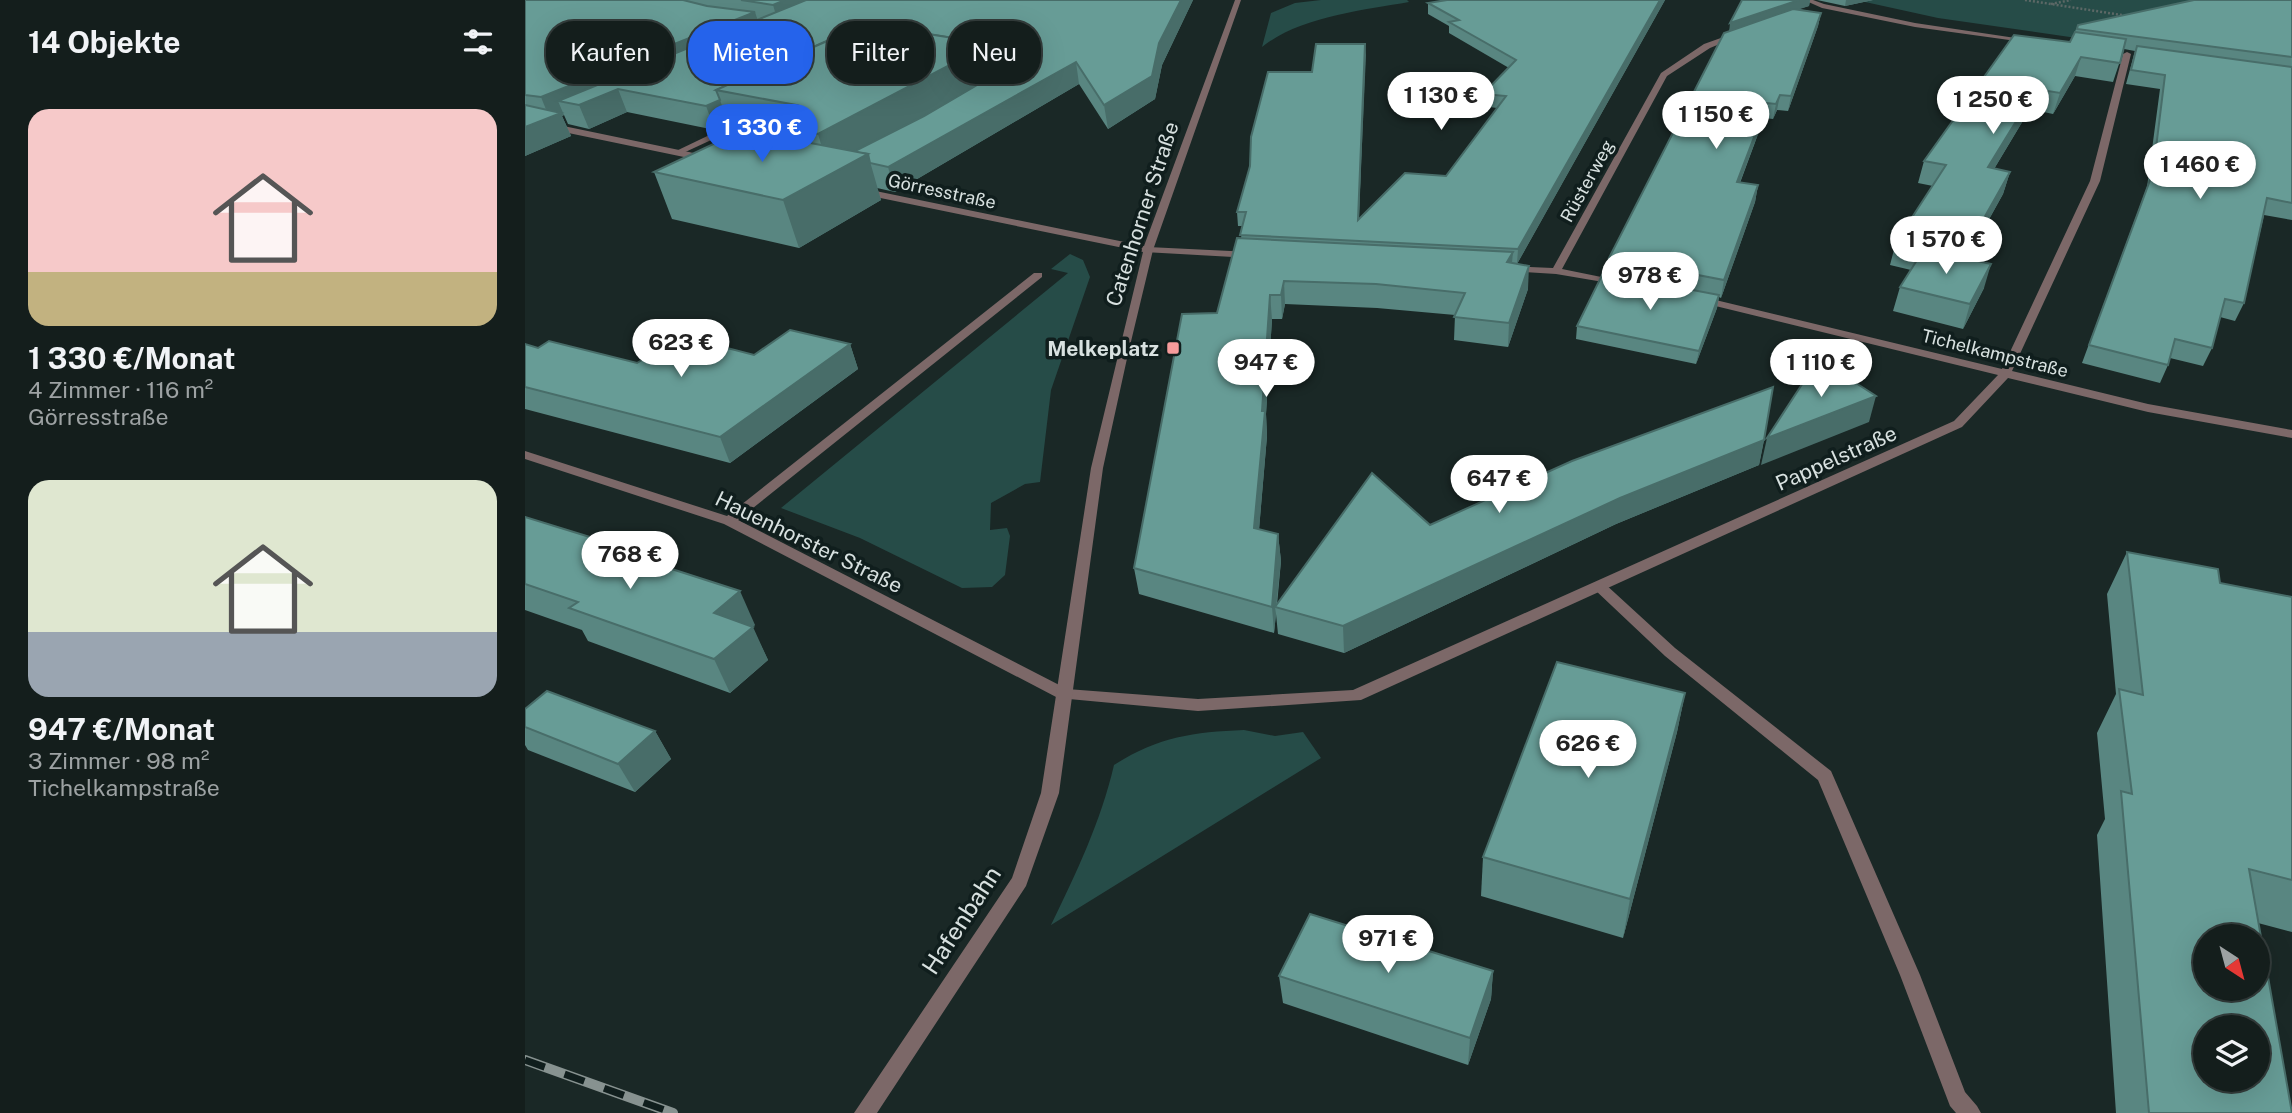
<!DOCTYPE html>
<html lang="de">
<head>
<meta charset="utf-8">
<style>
  body { margin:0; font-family:"Public Sans",sans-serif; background:#212b29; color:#f1f3f6; height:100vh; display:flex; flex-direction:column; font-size:26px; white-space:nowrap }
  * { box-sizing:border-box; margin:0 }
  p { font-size:23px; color:#9da2a3 }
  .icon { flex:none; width:38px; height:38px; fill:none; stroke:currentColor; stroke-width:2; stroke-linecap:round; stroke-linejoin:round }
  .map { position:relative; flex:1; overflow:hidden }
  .drawer { display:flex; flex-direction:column; background:#141e1c; width:525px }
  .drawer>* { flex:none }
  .top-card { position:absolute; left:21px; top:21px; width:665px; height:63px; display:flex; gap:14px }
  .needle { width:46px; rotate:144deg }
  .tools { position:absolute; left:1668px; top:924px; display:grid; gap:14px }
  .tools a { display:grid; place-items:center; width:77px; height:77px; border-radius:50%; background:#141e1c; box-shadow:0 7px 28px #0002,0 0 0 2px #333c3b; font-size:35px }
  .price { position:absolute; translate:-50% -60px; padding:0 16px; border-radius:24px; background:#fff; color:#222; font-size:23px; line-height:46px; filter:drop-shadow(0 2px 4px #0008) }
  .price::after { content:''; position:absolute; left:50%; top:42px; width:21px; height:16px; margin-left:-10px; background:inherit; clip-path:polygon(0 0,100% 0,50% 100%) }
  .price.on { background:#2563eb; color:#fff }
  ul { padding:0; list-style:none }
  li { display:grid; align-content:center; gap:14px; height:371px; padding:0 28px }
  li span { display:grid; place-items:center; height:217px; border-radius:21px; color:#555 }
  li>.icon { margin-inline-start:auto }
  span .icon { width:126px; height:126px; fill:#fffc; stroke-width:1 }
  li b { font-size:30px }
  h2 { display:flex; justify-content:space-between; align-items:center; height:84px; padding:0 28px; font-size:30px }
  .tag { padding:0 24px; border-radius:28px; background:#141e1c; box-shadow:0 7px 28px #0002,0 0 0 2px #333c3b; font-size:24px; line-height:63px }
  .tag.on { background:#2563eb; color:#fff }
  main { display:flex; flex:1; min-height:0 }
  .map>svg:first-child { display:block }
</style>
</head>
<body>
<main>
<section class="drawer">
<h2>14 Objekte<svg class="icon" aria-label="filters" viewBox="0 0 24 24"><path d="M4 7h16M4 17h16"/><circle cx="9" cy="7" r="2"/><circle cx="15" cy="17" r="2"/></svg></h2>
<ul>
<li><span style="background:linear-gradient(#f6c9c9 75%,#c2b280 0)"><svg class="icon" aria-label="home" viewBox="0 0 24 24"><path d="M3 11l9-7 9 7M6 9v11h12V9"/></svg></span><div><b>1 330 €/Monat</b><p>4 Zimmer · 116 m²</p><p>Görresstraße</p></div></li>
<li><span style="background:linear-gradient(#dfe7d0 70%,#9aa5b1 0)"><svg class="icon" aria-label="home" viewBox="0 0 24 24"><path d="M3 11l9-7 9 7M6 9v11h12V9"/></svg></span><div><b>947 €/Monat</b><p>3 Zimmer · 98 m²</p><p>Tichelkampstraße</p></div></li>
</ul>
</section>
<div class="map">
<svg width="1767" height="1113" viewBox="0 0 1767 1113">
  <rect width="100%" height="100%" fill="#1a2826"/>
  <g fill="#264c48">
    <path d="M796 0H882L884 2C838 10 774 17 737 47L746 13 770 3Z"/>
    <polygon points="1331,0 1767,0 1593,44 1413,18"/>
    <polygon points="545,254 558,260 565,277 526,390 515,482 500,484 466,503 465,530 482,528 485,536 480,575 467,587 437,588 335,538 256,508 543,273 526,269"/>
    <path d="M719 730 750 736 778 732 796 758 526 925C551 874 576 821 589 765 633 737 668 732 719 730Z"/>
  </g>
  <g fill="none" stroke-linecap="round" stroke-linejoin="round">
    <g stroke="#5c6866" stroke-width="2.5" stroke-dasharray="2 2" stroke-linecap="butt">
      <polyline points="1500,0 1603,16"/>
      <polyline points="1526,4 1546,0"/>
    </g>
    <g fill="#7c6868" fill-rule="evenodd">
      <polygon points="222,117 225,118 225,122 156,154 149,152"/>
      <polygon points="1074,581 1079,583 1150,648 1306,771 1395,975 1440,1092 1452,1106 1456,1113 1431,1113 1425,1106 1375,975 1293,780 1140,656 1069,589 1067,586"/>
    </g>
    <g fill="#7c6868" fill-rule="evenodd">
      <polygon points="1279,0 1288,0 1299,4 1390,23 1510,41 1506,43 1390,27 1297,8"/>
      <polygon points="1207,34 1214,36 1185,48 1142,76 1037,269 1096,281 1096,285 1031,274 980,271 979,269 984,266 1028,268 1136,73 1179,44"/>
      <polygon points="1602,52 1606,54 1575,181 1487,371 1623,404 1767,430 1767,438 1623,412 1483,378 1437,427 836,700 673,711 533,698 199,524 0,459 0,451 202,516 509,273 517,273 517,277 213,520 542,689 673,699 828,690 1429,421 1473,375 1170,301 1169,299 1174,296 1477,369 1565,181 1598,54"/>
      <polygon points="623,247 726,252 731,255 726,258 619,252 618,250"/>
    </g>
    <g fill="#7c6868" fill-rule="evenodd">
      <polygon points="710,0 716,0 628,250 603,354 578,468 534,793 501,886 352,1113 329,1113 487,878 516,793 566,468 618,252 336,194 331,191 336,188 619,246"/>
      <polygon points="0,118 183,156 187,159 183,162 0,124"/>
    </g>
    <g stroke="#879290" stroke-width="10">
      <polyline id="rail" points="0,1060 148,1113"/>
    </g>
    <use href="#rail" stroke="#101e1d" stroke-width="7" stroke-dasharray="21" stroke-linecap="butt"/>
  </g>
  <g fill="#598681">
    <polygon points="0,0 668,0 637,65 630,99 583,129 554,84 370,192 352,188 356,200 274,248 147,219 129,172 210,134 206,133 203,123 190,130 102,112 64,129 43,124 39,115 37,116 46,136 0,156"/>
    <polygon points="1140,0 992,264 1003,289 983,347 929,340 930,315 852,308 760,304 757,319 747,319 741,414 742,436 734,529 753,534 756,561 752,605 905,525 1239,440 1234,465 1091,524 819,653 753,634 751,614 749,633 614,594 609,568 692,313 716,238 718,226 713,226 712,212 787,72 840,44 834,219 921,176 972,108 957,106 958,94 984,68 924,33 924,26 903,14 903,3"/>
    <polygon points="1217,0 1285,0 1284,6 1273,9 1296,13 1293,26 1263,111 1252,110 1248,119 1239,118 1215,183 1233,185 1230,202 1196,298 1194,297 1192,308 1171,364 1051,339 1052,326 1082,274 1084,258 1204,31"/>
    <polygon points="1292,0 1348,0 1320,6"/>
    <polygon points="1767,0 1767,220 1739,215 1719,303 1710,321 1695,317 1687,348 1678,366 1645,358 1643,365 1635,383 1557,363 1622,187 1635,89 1601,84 1610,51 1599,49 1588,82 1550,76 1528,114 1505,109 1469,169 1485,172 1478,194 1442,259 1459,288 1438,329 1368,311 1375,287 1386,270 1365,265 1371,242 1408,186 1393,183 1399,161 1545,42 1553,25"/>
    <polygon points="0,344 13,348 112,363 229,355 325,344 333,369 205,463 0,409"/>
    <polygon points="0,517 71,544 230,625 227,627 243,660 205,693 63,641 57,630 0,610"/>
    <polygon points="1602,552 1695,583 1767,597 1767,932 1733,923 1767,1113 1591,1113 1572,835 1580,819 1572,733 1591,694 1582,594"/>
    <polygon points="1160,693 1152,732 1098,938 956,896 958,857"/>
    <polygon points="0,709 130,731 146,759 110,792 3,750 0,745"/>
    <polygon points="968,971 966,999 943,1065 758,1003 754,976"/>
  </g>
  <g fill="#486d69">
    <polygon points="260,0 315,0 254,25 248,5"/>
    <polygon points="656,0 668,0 637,65 630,99 583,129 579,105 634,43"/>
    <polygon points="1135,0 1140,0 992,264 993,249"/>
    <polygon points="1274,0 1285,0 1284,6 1204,33 1205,23"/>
    <polygon points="1321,0 1348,0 1320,6"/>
    <polygon points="230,12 237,33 93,89 102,112 64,129 54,105 33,101 39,115 37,116 46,136 0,156 0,127 24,117 16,97"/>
    <polygon points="1296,13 1293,26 1263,111 1266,96"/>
    <polygon points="316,28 320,43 250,101 309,32"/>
    <polygon points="465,44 473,85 344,158 356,200 274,248 258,200 305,175 293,134"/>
    <polygon points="840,44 841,55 833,234 833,220"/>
    <polygon points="1556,57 1550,76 1528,114 1535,93"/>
    <polygon points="551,62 554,84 370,192 363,167"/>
    <polygon points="1511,89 1505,109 1457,189 1463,167"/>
    <polygon points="1255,95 1252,110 1248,119 1251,104"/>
    <polygon points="195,100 203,123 190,130 181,106"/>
    <polygon points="1242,103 1239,118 1209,198 1212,182"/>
    <polygon points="1485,172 1478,194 1430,281 1437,257"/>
    <polygon points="1233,185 1230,202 1196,298 1199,280"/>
    <polygon points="988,252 986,274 982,262"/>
    <polygon points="1466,264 1459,288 1438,329 1445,304"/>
    <polygon points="1004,266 1003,289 983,347 984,323"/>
    <polygon points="759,281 760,304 757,319 756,295"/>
    <polygon points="745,295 747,319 741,414 742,436 732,554 729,528"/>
    <polygon points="1194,295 1192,308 1171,364 1174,351"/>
    <polygon points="325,344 333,369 205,463 195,437"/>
    <polygon points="1351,396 1344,422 1236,465 1242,438"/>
    <polygon points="1239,440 1234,465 1091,524 819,653 818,626 1095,498"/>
    <polygon points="753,534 756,561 751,608 750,607 751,614 749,633 747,607"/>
    <polygon points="215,591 230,625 204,646 189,613"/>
    <polygon points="228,627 243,660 205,693 189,659"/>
    <polygon points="1160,693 1152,732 1098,938 1105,899"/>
    <polygon points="130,731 146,759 110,792 93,764"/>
    <polygon points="968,971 966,999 943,1065 945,1038"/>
  </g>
  <g fill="#679c96" stroke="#486d69" stroke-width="2" fill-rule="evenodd">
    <polygon points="0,0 158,0 182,6 230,12 16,97 0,95"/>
    <polygon points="216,0 260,0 248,5"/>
    <polygon points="281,0 656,0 634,43 627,76 579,105 551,62 363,167 345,163 343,154 328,152 399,116 486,65 487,62 467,52 465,44 341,24 328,30 316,28 309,32 310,36 313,36 191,90 195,100 181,106 93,89 54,105 33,101"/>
    <polygon points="922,0 1135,0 993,249 715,235 721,212 712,212 725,166 726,137 743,72 787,72 791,44 840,44 833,220 880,173 921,176 981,96 958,94 991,60 924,22 934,20 903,3"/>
    <polygon points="1217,0 1274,0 1205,23"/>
    <polygon points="1669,0 1767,0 1767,57 1552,29 1553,25"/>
    <polygon points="1268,9 1296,13 1266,96 1255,95 1251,104 1242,103 1212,182 1233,185 1199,280 1084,258 1199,33"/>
    <polygon points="341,24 465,44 293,134 234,122 271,105 191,90"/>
    <polygon points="1550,32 1601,39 1595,63 1556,57 1535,93 1511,89 1463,167 1485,172 1437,257 1371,242 1421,165 1399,161 1489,35 1545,42"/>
    <polygon points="1612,46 1767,67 1767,203 1742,198 1719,303 1700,299 1687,348 1650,339 1643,365 1564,345 1628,172 1640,75 1606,70"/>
    <polygon points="0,105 36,113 0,127"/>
    <polygon points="218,130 343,154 258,200 129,172"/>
    <polygon points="712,238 988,252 982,262 1004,266 984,323 929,317 940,293 851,284 759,281 756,295 745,295 737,411 740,411 729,528 753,534 747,607 609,568 657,314 692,313"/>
    <polygon points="1399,249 1466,264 1445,304 1375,287"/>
    <polygon points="1078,273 1194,295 1174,351 1052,326"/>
    <polygon points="265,330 325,344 195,437 0,387 0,344 13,348 24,341 112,363 156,336 229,355"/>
    <polygon points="1303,365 1351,396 1242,438 1285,372"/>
    <polygon points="1248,387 1239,440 1095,498 818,626 750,607 847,473 905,525 1047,461"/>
    <polygon points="0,517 68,538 63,542 215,591 189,613 228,627 189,659 44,608 53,602 0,584"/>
    <path d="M1602 552 1693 569 1695 583 1767 597V880L1724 869 1767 1113H1624L1596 791 1607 794 1594 689 1618 695ZM1680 936H1732V989H1680ZM1680 1027H1732V1080H1680Z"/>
    <polygon points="1032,662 1160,693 1105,899 958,857"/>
    <polygon points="22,691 130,731 93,764 0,727 0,709"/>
    <polygon points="785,914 968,971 945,1038 754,976"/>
  </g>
  <rect fill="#f59b9b" stroke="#101e1d" stroke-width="2.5" x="641" y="341" width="14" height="14" rx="3.5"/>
  <g text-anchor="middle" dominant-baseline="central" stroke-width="7" stroke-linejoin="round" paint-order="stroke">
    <g font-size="18" fill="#d8e1e0" stroke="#101e1d">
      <text transform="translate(1062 181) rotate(-61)">Rüsterweg</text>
      <text transform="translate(417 191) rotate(12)">Görresstraße</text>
      <text transform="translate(1470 353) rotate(14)">Tichelkampstraße</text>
    </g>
    <g font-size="21" fill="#d8e1e0" stroke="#101e1d">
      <text transform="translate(617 214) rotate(-72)">Catenhorner Straße</text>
      <text transform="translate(1311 458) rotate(-24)">Pappelstraße</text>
      <text transform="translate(284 542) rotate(26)">Hauenhorster Straße</text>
    </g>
    <g font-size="21" font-weight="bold" fill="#d8e1e0" stroke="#101e1d" text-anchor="end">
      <text x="634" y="348">Melkeplatz</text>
    </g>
    <g font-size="24" fill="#d8e1e0" stroke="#101e1d">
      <text transform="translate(436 920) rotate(-57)">Hafenbahn</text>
    </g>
  </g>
</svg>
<div class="tools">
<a><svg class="needle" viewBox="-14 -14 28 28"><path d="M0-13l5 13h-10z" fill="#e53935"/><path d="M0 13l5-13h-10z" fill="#9da2a3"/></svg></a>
<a><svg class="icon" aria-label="layers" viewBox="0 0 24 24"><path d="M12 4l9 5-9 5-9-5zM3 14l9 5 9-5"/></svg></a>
</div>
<b class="price" style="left:916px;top:132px">1 130 €</b>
<b class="price" style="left:1468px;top:136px">1 250 €</b>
<b class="price" style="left:1191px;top:151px">1 150 €</b>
<b class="price on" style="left:237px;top:164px">1 330 €</b>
<b class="price" style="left:1675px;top:201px">1 460 €</b>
<b class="price" style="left:1421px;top:276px">1 570 €</b>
<b class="price" style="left:1125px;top:312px">978 €</b>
<b class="price" style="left:156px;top:379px">623 €</b>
<b class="price" style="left:741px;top:399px">947 €</b>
<b class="price" style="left:1296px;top:399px">1 110 €</b>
<b class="price" style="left:974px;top:515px">647 €</b>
<b class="price" style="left:105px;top:591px">768 €</b>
<b class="price" style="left:1063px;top:780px">626 €</b>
<b class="price" style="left:863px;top:975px">971 €</b>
<div class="top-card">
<a class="tag">Kaufen</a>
<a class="tag on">Mieten</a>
<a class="tag">Filter</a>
<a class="tag">Neu</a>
</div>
</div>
</main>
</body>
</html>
